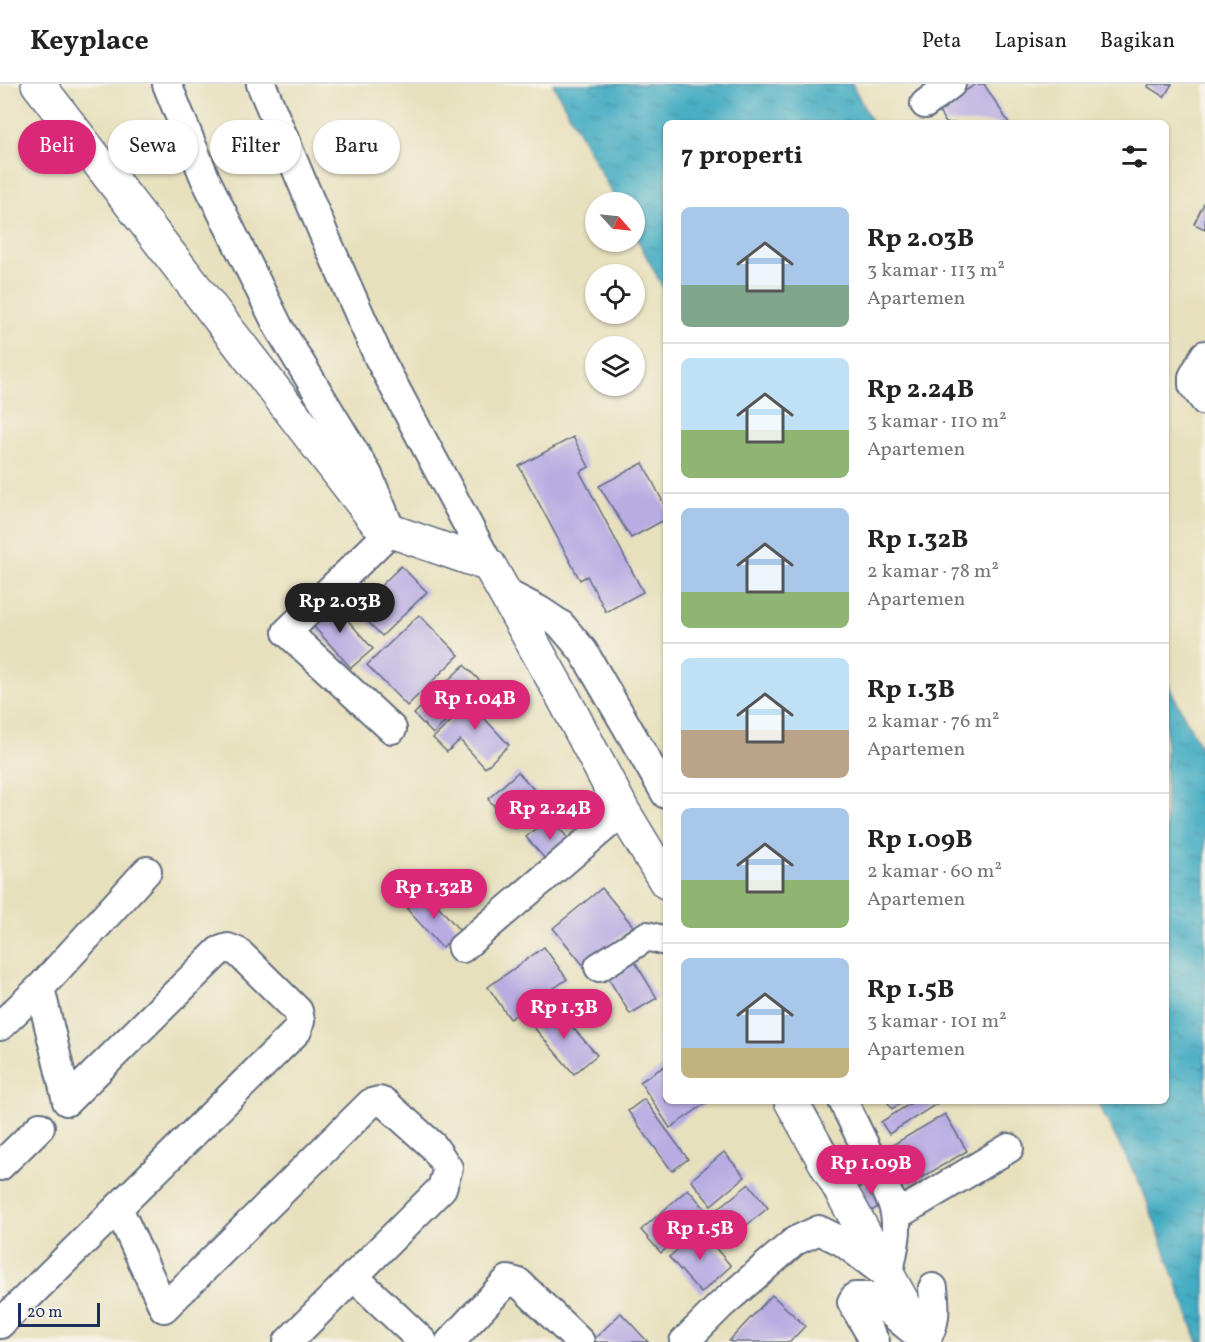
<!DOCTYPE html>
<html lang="id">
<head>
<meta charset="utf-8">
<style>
  body { margin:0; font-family:Vollkorn,serif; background:#f6f6f6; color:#222; height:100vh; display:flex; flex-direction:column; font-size:22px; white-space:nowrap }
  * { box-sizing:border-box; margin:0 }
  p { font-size:20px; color:#767676 }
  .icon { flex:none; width:33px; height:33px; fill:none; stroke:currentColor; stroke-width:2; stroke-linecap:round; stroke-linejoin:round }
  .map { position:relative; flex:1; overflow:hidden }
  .drawer { position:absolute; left:663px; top:36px; width:506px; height:984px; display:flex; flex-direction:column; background:#fff; border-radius:9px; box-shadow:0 2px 4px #0004 }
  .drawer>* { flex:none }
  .hud { position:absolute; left:18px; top:36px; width:555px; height:54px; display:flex; gap:12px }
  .needle { width:39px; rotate:117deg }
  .buttons { position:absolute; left:585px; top:108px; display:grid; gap:12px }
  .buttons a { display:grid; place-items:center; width:60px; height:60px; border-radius:50%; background:#fff; box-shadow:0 2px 4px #0004; font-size:30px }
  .scale { position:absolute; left:18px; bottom:15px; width:82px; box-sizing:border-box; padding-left:6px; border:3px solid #1b2f5e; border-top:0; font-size:16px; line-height:21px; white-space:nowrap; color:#1b2f5e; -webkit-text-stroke:4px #f7f3e8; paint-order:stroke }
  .price { position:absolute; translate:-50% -51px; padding:0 14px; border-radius:21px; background:#db2777; color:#fff; font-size:20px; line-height:39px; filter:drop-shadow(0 2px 3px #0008) }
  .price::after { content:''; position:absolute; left:50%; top:36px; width:18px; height:14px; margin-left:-9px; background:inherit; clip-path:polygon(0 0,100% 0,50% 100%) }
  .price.active { background:#222; color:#fff }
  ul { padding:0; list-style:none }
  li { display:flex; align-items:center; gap:18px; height:150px; padding:0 18px }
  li+li { border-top:2px solid #e0e0e0 }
  li span { display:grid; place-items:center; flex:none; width:168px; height:120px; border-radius:9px; color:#555 }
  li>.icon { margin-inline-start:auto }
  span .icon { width:72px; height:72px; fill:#fffc; stroke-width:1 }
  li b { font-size:26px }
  h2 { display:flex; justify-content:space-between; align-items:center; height:72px; padding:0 18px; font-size:26px }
  .pill { padding:0 21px; border-radius:27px; background:#fff; box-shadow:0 2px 4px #0004; font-size:21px; line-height:54px }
  .pill.active { background:#db2777; color:#fff }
  header { display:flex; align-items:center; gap:36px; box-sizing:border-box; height:84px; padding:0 30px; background:#fff; border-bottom:2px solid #e0e0e0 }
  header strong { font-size:28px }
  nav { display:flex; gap:33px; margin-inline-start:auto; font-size:21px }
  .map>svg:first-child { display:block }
</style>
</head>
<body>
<header>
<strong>Keyplace</strong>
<nav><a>Peta</a><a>Lapisan</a><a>Bagikan</a></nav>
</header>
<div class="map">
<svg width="1205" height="1258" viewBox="0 0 1205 1258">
  <defs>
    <pattern id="water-ripples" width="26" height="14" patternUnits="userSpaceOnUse" patternTransform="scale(1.5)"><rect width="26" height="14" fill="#43acc2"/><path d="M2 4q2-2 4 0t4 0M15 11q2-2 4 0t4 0" fill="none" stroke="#378ca1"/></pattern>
  </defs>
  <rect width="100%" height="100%" fill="#f7f3e8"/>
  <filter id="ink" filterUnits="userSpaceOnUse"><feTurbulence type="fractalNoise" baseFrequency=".0167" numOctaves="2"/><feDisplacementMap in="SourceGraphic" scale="12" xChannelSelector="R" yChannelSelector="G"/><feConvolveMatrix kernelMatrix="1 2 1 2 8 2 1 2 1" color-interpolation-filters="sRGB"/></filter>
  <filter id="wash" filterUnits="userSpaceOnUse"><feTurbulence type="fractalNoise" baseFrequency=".008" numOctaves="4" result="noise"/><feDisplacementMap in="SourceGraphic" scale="24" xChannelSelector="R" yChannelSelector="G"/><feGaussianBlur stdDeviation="1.35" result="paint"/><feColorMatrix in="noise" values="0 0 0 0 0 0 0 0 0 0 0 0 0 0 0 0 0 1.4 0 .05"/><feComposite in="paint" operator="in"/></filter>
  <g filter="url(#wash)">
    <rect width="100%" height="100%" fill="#e7e0bd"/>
    <g fill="url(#water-ripples)" stroke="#2f6e90" stroke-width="1.5">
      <polygon points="553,0 852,0 872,39 666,39 666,209 635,151 634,118 617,118"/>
      <polygon points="1166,597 1205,672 1205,1258 1198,1258 1143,1106 1097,1017 1166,1017"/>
    </g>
    <g id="blocks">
      <g fill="#b8ace2">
        <polygon points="976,0 984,0 1009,39 946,39 937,25"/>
        <polygon points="1149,0 1172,0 1164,13 1148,3"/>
        <polygon points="1205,117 1205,145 1194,140"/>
        <polygon points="573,353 589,383 580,388 643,508 606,528 587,492 580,496 519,382"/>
        <polygon points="643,379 666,424 666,435 631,454 599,402"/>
        <polygon points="401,482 427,508 382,552 356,526"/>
        <polygon points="329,515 373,565 351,584 307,535"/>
        <polygon points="419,531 459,571 407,622 367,581"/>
        <polygon points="464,581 484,601 433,650 414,630"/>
        <polygon points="486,605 500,619 484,634 509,661 485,684 460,656 447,668 433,654"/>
        <polygon points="518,688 545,718 515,745 488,715"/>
        <polygon points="549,733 574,761 551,782 526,753"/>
        <polygon points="602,804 633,842 584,882 553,844"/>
        <polygon points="426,808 460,847 442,864 407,825"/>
        <polygon points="544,863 567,895 510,935 488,903"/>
        <polygon points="632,873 657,914 630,930 605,889"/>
        <polygon points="553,921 597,971 574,990 531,940"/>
        <polygon points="666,981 666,1017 709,1017 670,1044 640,998"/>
        <polygon points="644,1015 688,1075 672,1087 628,1027"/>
        <polygon points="887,1017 905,1017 892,1025"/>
        <polygon points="914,1017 937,1017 938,1019 889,1050 881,1038"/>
        <polygon points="945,1030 967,1067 911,1100 889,1063"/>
        <polygon points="724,1068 745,1093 711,1121 691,1096"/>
        <polygon points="872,1096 885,1119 870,1128 857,1105"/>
        <polygon points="749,1100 768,1124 738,1148 719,1124"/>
        <polygon points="688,1105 707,1127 661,1169 641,1146"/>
        <polygon points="700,1146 731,1182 701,1209 669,1173"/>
        <polygon points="772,1211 805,1242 790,1258 731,1258 729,1257"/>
        <polygon points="621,1229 648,1258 591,1258"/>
      </g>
    </g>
  </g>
  <g filter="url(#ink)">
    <use href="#blocks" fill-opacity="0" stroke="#626d7f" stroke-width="1.5"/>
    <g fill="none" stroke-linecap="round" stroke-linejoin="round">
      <g stroke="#626d7f" stroke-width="32">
        <g id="minor">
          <polyline points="167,0 205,94 279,244 368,391 391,447 287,548 392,645"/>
          <polyline points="261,0 325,153 379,274 489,481"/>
          <polyline points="925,20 951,0"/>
          <polyline points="1205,271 1193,293 1193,301 1205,317"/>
          <polyline points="507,510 540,527 561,541 583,567 666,710"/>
          <polyline points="462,864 623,727"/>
          <polyline points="599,883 647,852 666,857"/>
          <polyline points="40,904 67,1017"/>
          <polyline points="0,942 40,904 147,787"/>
          <polyline points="0,1082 40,1043"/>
          <polyline points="118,1124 164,1224 371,1019 379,1017 385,1019 433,1062 448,1084 442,1104 288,1258"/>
          <polyline points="897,1131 1009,1064"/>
          <polyline points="353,1192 423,1258"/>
          <polyline points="0,1240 297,947 300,937 298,927 238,868 228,864 219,867 67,1017"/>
          <polyline points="450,1258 508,1196 519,1199 580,1258"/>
          <path d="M684 1258 721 1221 795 1157 819 1146 843 1158 888 1192C893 1166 901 1143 892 1118L843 1017"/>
          <path d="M875 1258 852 1218 855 1213H872L924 1256C937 1242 935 1222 933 1204"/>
        </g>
      </g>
      <g stroke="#626d7f" stroke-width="36">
        <g id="tertiary">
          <polyline points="38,0 375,436 391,447 489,481 563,613 623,727 666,798"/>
          <polyline points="791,1017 925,1258"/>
        </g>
      </g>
      <use href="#minor" stroke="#fff" stroke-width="28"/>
      <use href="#tertiary" stroke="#fff" stroke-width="33"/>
    </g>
  </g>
</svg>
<div class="buttons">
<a><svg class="needle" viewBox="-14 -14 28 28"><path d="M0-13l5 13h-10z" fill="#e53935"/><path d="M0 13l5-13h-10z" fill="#767676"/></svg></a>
<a><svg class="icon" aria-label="locate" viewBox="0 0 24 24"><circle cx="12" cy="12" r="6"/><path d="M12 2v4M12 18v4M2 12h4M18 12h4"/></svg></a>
<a><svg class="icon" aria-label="layers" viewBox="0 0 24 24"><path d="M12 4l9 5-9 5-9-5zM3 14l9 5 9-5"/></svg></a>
</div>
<div class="scale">20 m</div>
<b class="price active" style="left:340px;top:550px">Rp 2.03B</b>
<b class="price" style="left:475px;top:647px">Rp 1.04B</b>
<b class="price" style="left:550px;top:757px">Rp 2.24B</b>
<b class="price" style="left:434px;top:836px">Rp 1.32B</b>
<b class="price" style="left:564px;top:956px">Rp 1.3B</b>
<b class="price" style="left:871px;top:1112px">Rp 1.09B</b>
<b class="price" style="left:700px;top:1177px">Rp 1.5B</b>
<div class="hud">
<a class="pill active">Beli</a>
<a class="pill">Sewa</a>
<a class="pill">Filter</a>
<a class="pill">Baru</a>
</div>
<section class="drawer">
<h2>7 properti<svg class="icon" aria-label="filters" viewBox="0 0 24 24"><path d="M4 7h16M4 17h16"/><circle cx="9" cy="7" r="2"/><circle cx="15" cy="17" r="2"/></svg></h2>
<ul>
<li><span style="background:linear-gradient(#a9c7e8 65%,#7fa58c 0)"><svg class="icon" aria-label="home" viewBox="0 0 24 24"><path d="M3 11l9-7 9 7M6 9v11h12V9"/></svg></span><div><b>Rp 2.03B</b><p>3 kamar · 113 m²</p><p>Apartemen</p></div></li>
<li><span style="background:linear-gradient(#bfe0f5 60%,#8fb573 0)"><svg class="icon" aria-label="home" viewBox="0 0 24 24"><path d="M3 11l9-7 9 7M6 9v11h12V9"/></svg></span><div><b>Rp 2.24B</b><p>3 kamar · 110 m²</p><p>Apartemen</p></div></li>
<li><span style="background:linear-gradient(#a9c7e8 70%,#8fb573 0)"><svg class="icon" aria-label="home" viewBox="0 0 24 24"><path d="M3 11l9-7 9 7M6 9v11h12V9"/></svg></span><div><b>Rp 1.32B</b><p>2 kamar · 78 m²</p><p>Apartemen</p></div></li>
<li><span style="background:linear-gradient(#bfe0f5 60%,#b9a48a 0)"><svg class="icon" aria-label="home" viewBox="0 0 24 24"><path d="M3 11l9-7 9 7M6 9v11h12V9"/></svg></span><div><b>Rp 1.3B</b><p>2 kamar · 76 m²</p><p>Apartemen</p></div></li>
<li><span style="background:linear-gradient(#a9c7e8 60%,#8fb573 0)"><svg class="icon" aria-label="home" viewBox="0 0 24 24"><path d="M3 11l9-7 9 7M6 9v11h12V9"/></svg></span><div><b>Rp 1.09B</b><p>2 kamar · 60 m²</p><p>Apartemen</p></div></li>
<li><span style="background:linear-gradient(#a9c7e8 75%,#c2b280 0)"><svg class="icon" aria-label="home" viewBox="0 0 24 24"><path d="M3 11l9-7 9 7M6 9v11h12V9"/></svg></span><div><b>Rp 1.5B</b><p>3 kamar · 101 m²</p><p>Apartemen</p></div></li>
</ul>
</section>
</div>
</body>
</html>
